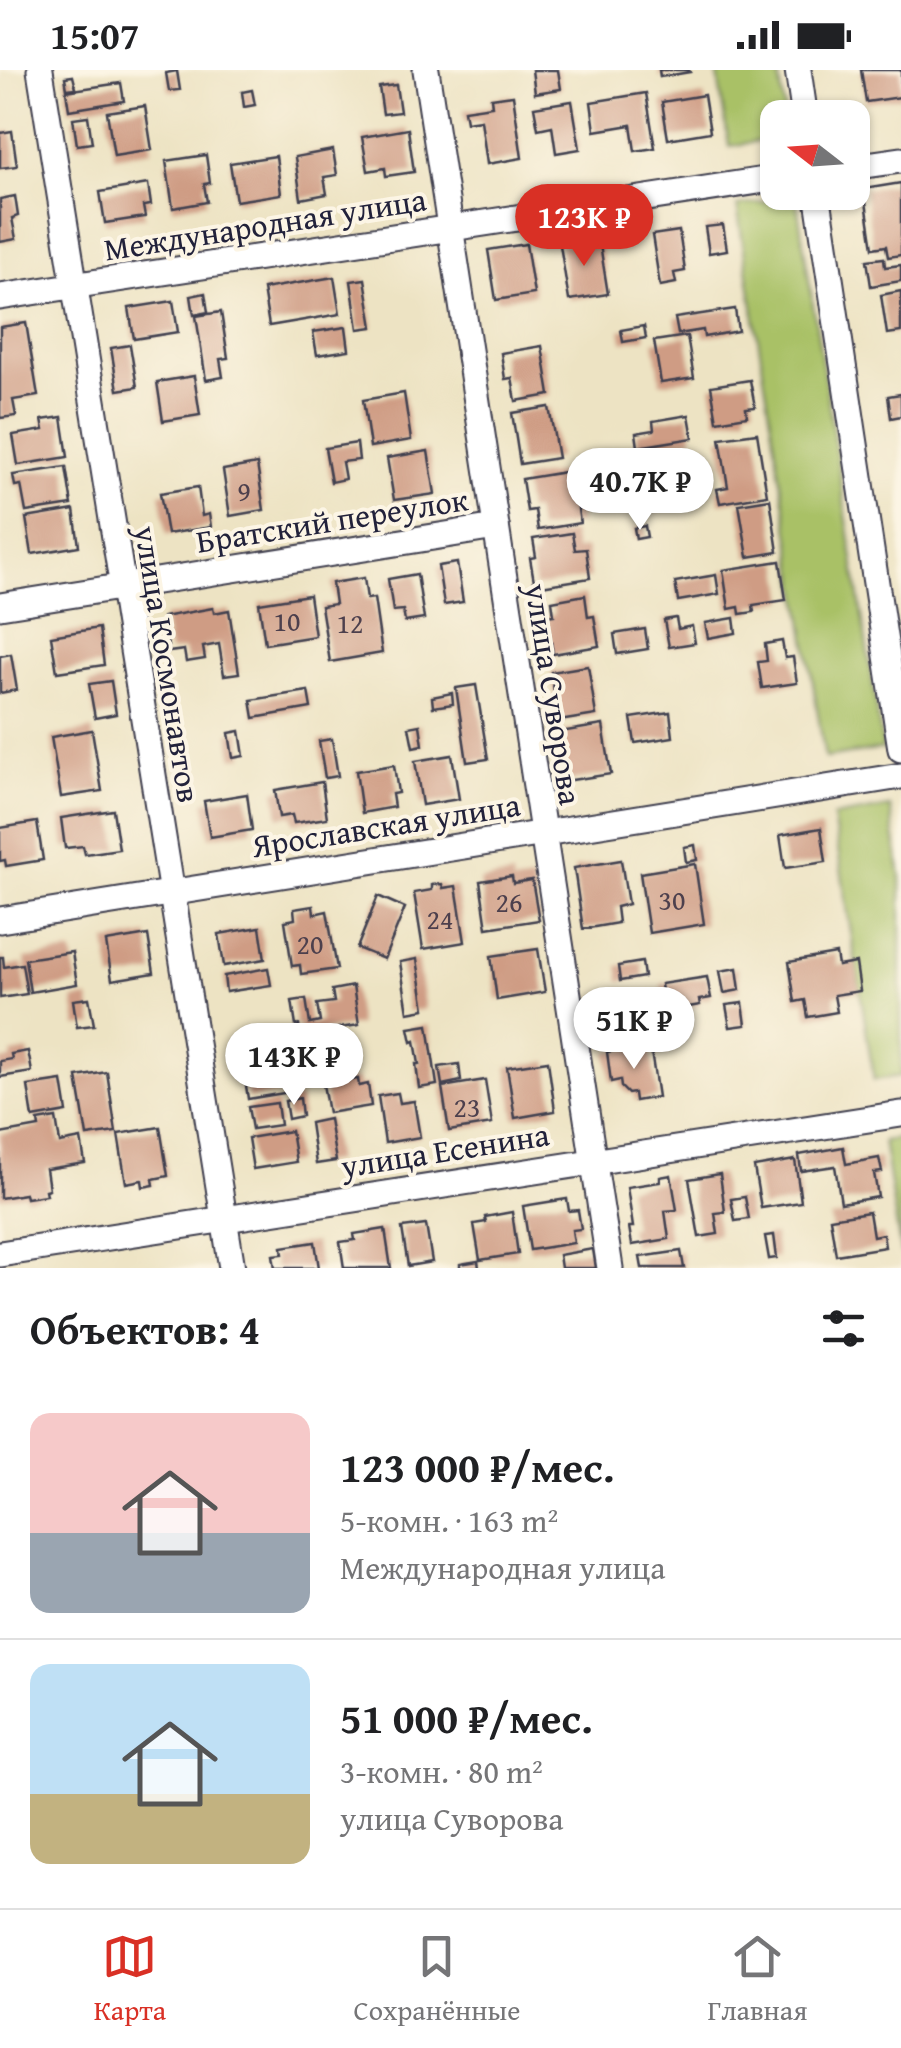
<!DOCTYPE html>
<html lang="ru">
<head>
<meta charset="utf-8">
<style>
  body { margin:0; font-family:"Gentium Book Plus",serif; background:#f6f6f6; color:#202124; height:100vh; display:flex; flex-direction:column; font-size:38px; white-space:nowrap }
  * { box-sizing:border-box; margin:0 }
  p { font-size:32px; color:#757577 }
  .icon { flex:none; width:55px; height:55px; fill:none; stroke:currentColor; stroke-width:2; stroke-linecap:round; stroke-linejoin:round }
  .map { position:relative; height:1198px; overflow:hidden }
  .details { display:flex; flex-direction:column; background:#fff; flex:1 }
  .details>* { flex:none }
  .needle { width:65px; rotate:287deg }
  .controls { position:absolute; left:760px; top:30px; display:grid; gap:20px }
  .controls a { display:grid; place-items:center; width:110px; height:110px; border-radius:20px; background:#fff; box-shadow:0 2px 8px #0004; font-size:50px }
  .price { position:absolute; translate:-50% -85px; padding:0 22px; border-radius:35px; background:#fff; color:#222; font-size:32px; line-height:65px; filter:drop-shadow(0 2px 5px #0008) }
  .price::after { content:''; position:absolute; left:50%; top:60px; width:30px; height:22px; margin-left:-15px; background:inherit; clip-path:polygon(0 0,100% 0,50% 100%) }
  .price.selected { background:#d93025; color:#fff }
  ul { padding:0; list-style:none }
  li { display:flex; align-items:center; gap:30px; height:250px; padding:0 30px }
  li+li { border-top:2px solid #e0e0e0 }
  li span { display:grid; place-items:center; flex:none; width:280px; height:200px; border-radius:20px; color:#555 }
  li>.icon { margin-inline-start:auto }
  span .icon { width:120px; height:120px; fill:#fffc; stroke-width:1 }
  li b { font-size:42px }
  h2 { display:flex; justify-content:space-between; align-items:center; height:120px; padding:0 30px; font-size:42px }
  .status { display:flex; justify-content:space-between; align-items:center; height:70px; padding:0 50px; background:#fff; direction:ltr }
  .status svg { height:28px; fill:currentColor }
  .dock { display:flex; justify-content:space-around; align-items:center; height:140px; border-top:2px solid #e0e0e0; background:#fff; font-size:28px; color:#757577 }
  .dock a { display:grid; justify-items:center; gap:5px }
  .dock .selected { color:#d93025 }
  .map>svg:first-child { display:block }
</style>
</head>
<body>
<div class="status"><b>15:07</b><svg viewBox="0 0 49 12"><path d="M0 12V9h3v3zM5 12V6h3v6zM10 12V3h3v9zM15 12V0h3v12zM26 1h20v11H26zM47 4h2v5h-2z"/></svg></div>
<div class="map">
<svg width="901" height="1198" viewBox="0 0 901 1198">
  <rect width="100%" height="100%" fill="#fcf5e5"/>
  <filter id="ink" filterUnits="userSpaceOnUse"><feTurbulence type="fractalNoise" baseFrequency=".01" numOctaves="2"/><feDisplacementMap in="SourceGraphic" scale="20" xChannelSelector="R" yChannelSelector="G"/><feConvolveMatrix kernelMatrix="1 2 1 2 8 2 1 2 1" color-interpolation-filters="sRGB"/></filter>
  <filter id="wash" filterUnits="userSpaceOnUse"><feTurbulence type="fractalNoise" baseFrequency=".0048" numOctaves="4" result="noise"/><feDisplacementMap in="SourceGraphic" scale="40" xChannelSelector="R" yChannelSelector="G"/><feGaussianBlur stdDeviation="2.25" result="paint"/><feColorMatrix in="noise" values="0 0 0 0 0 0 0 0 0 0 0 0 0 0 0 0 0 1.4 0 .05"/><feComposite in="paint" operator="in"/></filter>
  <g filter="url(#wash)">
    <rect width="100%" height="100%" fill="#ede3c3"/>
    <g fill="#a9c166" stroke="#667250" stroke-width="2.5">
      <polygon points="717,0 778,0 786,47 778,48 777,68 729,76"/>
      <polygon points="796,127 883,679 825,688 737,136"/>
      <polygon points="890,737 901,809 901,1006 874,1010 833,747"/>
      <polygon points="901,1068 901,1184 883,1071"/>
    </g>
    <g id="blocks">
      <g fill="#cf9c84">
        <polygon points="532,0 558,0 561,19 535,23"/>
        <polygon points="659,0 689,0 690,2 660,7"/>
        <polygon points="861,0 901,0 901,27 866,32"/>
        <polygon points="177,1 180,20 169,21 166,3"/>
        <polygon points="73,6 76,18 67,19 65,7"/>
        <polygon points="121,13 124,31 69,40 66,21"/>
        <polygon points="396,15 400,42 383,44 379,17"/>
        <polygon points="252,20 255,35 244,37 242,22"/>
        <polygon points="646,23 655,78 635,81 631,55 595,61 591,32"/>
        <polygon points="513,25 522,88 487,94 481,50 466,52 464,40 492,36 491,28"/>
        <polygon points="704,25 710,62 668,69 662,32"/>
        <polygon points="572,31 580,79 556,83 552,56 538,59 534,37"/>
        <polygon points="145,36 152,80 114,86 107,42"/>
        <polygon points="88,46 92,73 77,75 73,48"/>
        <polygon points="408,59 414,102 386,106 385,98 368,101 362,67"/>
        <polygon points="12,61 17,96 0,98 0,63"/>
        <polygon points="333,80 337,105 324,107 327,124 301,129 295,87"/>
        <polygon points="206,85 210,113 204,114 207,132 173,138 166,91"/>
        <polygon points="276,86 281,124 236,131 230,93"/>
        <polygon points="901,113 901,185 888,187 886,176 873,178 864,119"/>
        <polygon points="148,114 151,135 143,136 145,147 105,153 100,122"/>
        <polygon points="15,126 18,146 12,148 16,169 0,172 0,129"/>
        <polygon points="723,155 727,180 709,183 705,157"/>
        <polygon points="679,161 685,201 674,203 676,213 660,216 652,165"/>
        <polygon points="599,168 608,224 569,230 560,175"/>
        <polygon points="526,174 534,224 496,230 488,180"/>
        <polygon points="884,188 885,197 901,195 901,211 871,216 867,190"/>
        <polygon points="334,207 340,244 269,256 263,219"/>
        <polygon points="365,209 373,257 358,259 351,211"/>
        <polygon points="901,221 901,262 887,264 881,225"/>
        <polygon points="205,223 208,242 194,245 191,226"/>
        <polygon points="173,231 178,262 134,269 129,238"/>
        <polygon points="735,239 738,261 704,267 703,260 678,264 675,248"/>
        <polygon points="221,242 228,288 220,289 223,307 206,310 196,246"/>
        <polygon points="26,253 38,326 13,330 16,346 0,348 0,257"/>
        <polygon points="644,256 646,268 623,272 621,260"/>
        <polygon points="346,257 349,280 317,285 313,262"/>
        <polygon points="687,266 694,308 661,313 654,271"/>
        <polygon points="130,275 137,317 118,320 111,278"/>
        <polygon points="542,276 550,325 516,331 512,308 505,309 501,283"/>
        <polygon points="194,306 200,345 163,351 157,312"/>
        <polygon points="750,310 755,337 746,338 747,346 717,351 711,316"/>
        <polygon points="404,323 411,370 370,377 363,330"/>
        <polygon points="901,324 901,346 891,348 888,326"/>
        <polygon points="549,337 558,388 520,394 512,343"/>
        <polygon points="689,345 693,368 638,377 636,363 654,360 653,351"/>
        <polygon points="62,347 68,387 18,395 13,365 44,360 42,350"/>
        <polygon points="757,363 767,425 720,433 717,419 728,417 720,368"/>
        <polygon points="357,373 359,390 342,392 345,409 331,412 325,378"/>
        <polygon points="428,381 435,424 394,430 387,388"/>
        <polygon points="257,394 264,440 230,446 223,400"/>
        <polygon points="66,397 72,435 26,442 21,415 15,416 13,405"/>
        <polygon points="565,402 569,426 576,425 580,453 538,460 535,440 527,441 522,409"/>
        <polygon points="198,417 202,446 209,444 211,457 167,464 160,423"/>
        <polygon points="770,429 778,482 748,487 739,434"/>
        <polygon points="74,440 79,476 32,484 26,448"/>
        <polygon points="645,456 647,467 636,469 634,458"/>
        <polygon points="572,463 575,480 586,479 590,508 535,517 530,488 536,487 533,469"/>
        <polygon points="780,491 786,530 753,535 754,542 740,544 739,537 729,539 723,500"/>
        <polygon points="457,493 463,532 444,535 438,496"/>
        <polygon points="417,504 424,549 405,552 403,540 393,541 388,509"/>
        <polygon points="716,505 719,524 678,531 675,512"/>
        <polygon points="364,508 367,529 374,528 382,583 330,592 321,536 335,534 332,513"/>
        <polygon points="309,525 315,566 265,574 259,533"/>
        <polygon points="585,525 588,547 594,546 599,576 553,584 547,546 554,545 552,531"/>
        <polygon points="213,538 214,543 229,540 239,603 224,605 219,574 203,577 205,589 186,592 184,580 169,582 163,547"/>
        <polygon points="676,548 678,559 692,556 695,573 669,577 664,550"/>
        <polygon points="734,548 736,563 708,568 705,553"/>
        <polygon points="99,558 104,595 57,602 51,566"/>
        <polygon points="645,559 648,579 617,584 614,564"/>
        <polygon points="782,571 785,588 793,587 797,613 762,618 758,592 767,591 765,574"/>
        <polygon points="11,584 17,620 0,623 0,586"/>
        <polygon points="588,596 596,645 559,651 551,602"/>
        <polygon points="111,611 116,644 95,648 89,614"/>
        <polygon points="476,615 488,689 467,692 456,618"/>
        <polygon points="308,621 311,638 254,648 251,630"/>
        <polygon points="452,623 453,634 433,637 432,627"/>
        <polygon points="670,642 673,667 635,673 631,648"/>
        <polygon points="420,655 423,675 413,677 409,657"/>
        <polygon points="603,655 611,704 565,711 561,683 552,684 548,664"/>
        <polygon points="92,660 102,721 61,727 51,667"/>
        <polygon points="240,661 244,686 233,688 229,663"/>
        <polygon points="332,669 338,706 325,708 319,671"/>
        <polygon points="452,685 459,729 422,735 415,691"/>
        <polygon points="394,695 398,723 392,724 394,737 362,743 356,701"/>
        <polygon points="322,712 327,748 294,753 292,745 279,747 275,720"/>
        <polygon points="247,724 252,760 210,767 204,731"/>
        <polygon points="113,740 119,779 85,784 83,776 65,778 61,748"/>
        <polygon points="37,752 43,790 6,796 5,790 0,791 0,758"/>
        <polygon points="821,758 826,792 785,798 780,765"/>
        <polygon points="695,775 697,790 686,792 684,777"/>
        <polygon points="621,790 628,834 616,837 618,853 583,859 574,798"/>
        <polygon points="695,794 704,854 649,863 640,803"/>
        <polygon points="512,806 513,813 532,810 539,850 487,858 480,811"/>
        <polygon points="442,814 443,818 456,816 465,872 423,879 414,823 432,820 432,815"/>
        <polygon points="378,826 405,838 384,889 357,878"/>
        <polygon points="313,836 314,844 327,841 337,899 301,904 300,895 292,896 285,851 295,849 294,839"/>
        <polygon points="260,857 265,889 224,896 219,864"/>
        <polygon points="148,865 154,903 112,910 106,872"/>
        <polygon points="538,879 545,922 497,930 491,886"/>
        <polygon points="72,882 77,914 30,922 25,889"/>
        <polygon points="836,884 838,896 856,893 860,921 834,925 837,942 808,947 805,930 795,932 789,892"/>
        <polygon points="0,887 3,887 4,897 22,894 27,924 0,928"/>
        <polygon points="417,889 425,939 408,942 400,892"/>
        <polygon points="642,892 644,907 620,911 618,896"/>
        <polygon points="268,898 271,915 226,922 224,906"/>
        <polygon points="737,898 740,920 724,923 720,901"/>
        <polygon points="707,907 711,928 699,930 700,935 672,940 671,934 664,936 661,914"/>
        <polygon points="353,916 359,955 301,964 299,955 296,956 292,931 306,929 310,954 320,952 317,934 334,932 332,920"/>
        <polygon points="89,928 94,955 77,957 73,930"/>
        <polygon points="743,933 746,955 730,957 726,935"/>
        <polygon points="428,955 437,1015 419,1018 416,994 419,994 415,971 412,972 409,958"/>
        <polygon points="289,974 296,1021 248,1029 241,982"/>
        <polygon points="650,975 658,1027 635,1031 634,1023 628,1024 621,1017 620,1010 611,1012 607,982"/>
        <polygon points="28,981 32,1002 0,1007 0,991 12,989 11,984"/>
        <polygon points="548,991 555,1041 515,1048 507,997"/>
        <polygon points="459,994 461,1011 442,1015 439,997"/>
        <polygon points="107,1002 116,1062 87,1066 77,1007"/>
        <polygon points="358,1009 359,1016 368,1014 371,1036 328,1043 323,1014"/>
        <polygon points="485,1010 492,1054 449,1061 442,1017"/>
        <polygon points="62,1011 67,1042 33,1048 28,1016"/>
        <polygon points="398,1023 400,1033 414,1031 420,1067 385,1073 378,1026"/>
        <polygon points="300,1028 302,1046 288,1049 285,1031"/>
        <polygon points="277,1033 280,1055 252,1059 248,1037"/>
        <polygon points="56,1048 60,1073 81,1069 85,1093 46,1099 49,1119 45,1120 46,1125 26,1128 25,1124 0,1128 0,1064 39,1057 38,1051"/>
        <polygon points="329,1049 336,1091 316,1094 310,1053"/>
        <polygon points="160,1057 168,1106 153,1109 154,1115 143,1117 142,1110 126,1113 118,1064"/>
        <polygon points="291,1061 296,1092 253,1099 248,1068"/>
        <polygon points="843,1077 846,1094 879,1088 882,1102 874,1103 878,1127 841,1133 835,1096 801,1101 799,1085"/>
        <polygon points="795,1090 801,1132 761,1138 754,1097"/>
        <polygon points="720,1104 725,1142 715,1143 718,1164 699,1167 689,1109"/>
        <polygon points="671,1105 677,1140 665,1141 669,1169 632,1175 629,1157 633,1157 627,1117 660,1112 660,1107"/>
        <polygon points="745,1127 749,1149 735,1151 731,1129"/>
        <polygon points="567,1129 569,1141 578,1140 581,1159 572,1160 574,1173 530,1180 523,1136"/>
        <polygon points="512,1142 518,1184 480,1190 474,1154 486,1152 485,1147"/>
        <polygon points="869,1142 873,1166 883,1164 885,1177 836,1185 830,1148"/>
        <polygon points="426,1155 432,1192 408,1196 402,1158"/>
        <polygon points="385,1159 391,1198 344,1198 340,1172 355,1170 354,1164"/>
        <polygon points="774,1165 777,1188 769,1189 765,1166"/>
        <polygon points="315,1172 319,1198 275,1198 273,1185 283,1184 282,1177"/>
        <polygon points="593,1179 596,1198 561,1198 559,1185"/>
        <polygon points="681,1181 684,1198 642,1198 640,1187"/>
        <polygon points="478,1191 479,1198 460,1198 460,1194"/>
      </g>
    </g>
  </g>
  <g filter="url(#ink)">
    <use href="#blocks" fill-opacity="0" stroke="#403f4f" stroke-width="2.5"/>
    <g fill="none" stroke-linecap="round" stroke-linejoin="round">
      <g stroke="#403f4f" stroke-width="29">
        <g id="minor">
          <polyline points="40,0 232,1198"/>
          <polyline points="426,0 610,1198"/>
          <polyline points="798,0 805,48"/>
          <polyline points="852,97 901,90"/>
          <polyline points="817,122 901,679"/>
          <polyline points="0,227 778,108"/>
          <polyline points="0,536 496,457"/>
          <polyline points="0,850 901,706"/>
          <polyline points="0,1184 901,1044"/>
        </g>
      </g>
      <use href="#minor" stroke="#fff" stroke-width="25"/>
    </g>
  </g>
  <g text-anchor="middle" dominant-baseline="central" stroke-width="8" stroke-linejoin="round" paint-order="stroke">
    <g font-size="28" fill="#4d404d">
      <text x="244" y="420">9</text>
      <text x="287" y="550">10</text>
      <text x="350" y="552">12</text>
      <text x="672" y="829">30</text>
      <text x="509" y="831">26</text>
      <text x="440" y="848">24</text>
      <text x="310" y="873">20</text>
      <text x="467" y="1036">23</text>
    </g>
    <g font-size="32" fill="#22223b" stroke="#fcf5e5">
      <text transform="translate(265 154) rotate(-9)">Международная улица</text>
      <text transform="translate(332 450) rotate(-9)">Братский переулок</text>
      <text transform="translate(168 594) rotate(81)">улица Космонавтов</text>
      <text transform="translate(554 624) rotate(81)">улица Суворова</text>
      <text transform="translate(386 755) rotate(-9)">Ярославская улица</text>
      <text transform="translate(445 1080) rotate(-9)">улица Есенина</text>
    </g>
  </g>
</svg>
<div class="controls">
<a><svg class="needle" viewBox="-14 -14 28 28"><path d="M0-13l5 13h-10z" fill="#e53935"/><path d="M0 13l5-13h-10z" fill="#757577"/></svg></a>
</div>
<b class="price selected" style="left:584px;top:199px">123K ₽</b>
<b class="price" style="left:640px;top:463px">40.7K ₽</b>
<b class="price" style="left:634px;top:1002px">51K ₽</b>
<b class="price" style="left:294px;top:1038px">143K ₽</b>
</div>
<section class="details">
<h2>Объектов: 4<svg class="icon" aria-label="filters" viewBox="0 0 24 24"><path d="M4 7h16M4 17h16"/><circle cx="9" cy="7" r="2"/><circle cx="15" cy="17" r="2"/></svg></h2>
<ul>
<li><span style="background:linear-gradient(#f6c9c9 60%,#9aa5b1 0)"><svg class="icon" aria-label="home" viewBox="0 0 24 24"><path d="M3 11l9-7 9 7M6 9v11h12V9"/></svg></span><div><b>123 000 ₽/мес.</b><p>5-комн. · 163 m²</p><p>Международная улица</p></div></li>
<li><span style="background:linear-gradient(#bfe0f5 65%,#c2b280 0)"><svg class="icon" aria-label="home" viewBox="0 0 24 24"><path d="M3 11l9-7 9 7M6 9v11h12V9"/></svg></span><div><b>51 000 ₽/мес.</b><p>3-комн. · 80 m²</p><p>улица Суворова</p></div></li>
</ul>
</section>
<nav class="dock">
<a class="selected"><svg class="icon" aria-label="map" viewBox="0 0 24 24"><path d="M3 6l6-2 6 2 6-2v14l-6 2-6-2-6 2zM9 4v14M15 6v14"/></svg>Карта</a>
<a><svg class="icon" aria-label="saved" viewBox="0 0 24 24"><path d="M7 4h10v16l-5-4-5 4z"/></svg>Сохранённые</a>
<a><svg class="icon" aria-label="home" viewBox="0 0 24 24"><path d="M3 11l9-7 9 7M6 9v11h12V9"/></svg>Главная</a>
</nav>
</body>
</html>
